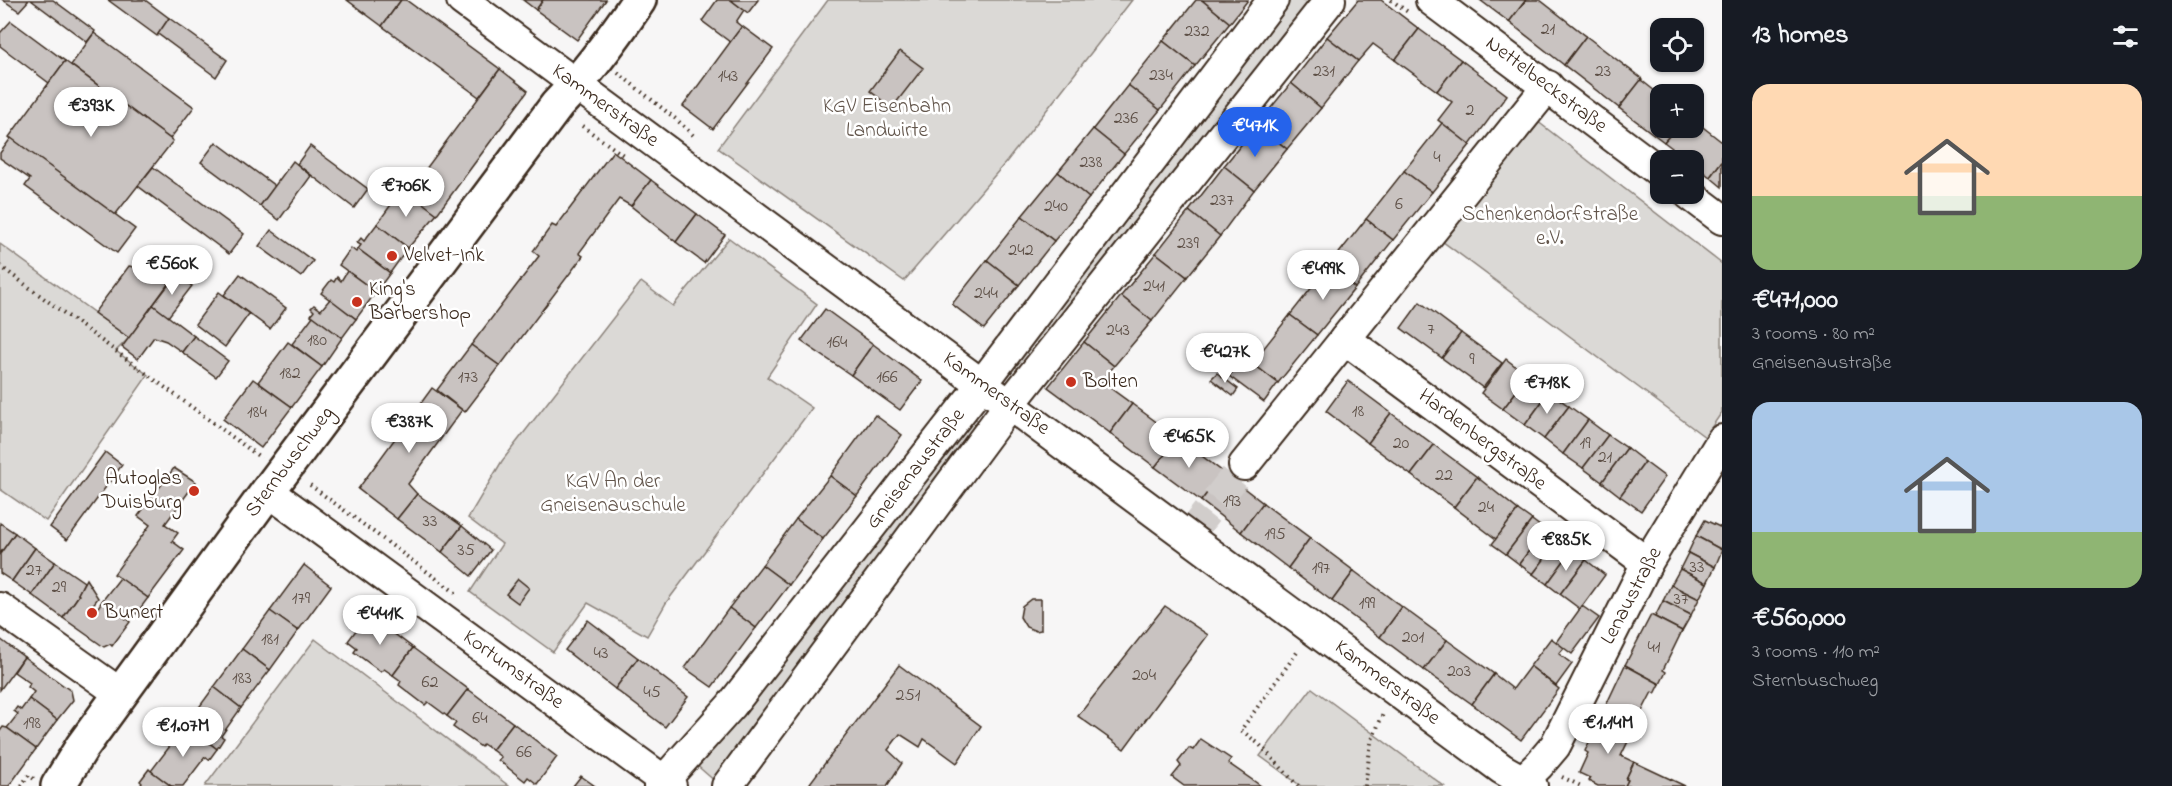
<!DOCTYPE html>
<html lang="en">
<head>
<meta charset="utf-8">
<style>
  body { margin:0; font-family:"Indie Flower",sans-serif; background:#242831; color:#f1f3f6; height:100vh; display:flex; flex-direction:column; font-size:22px; white-space:nowrap }
  * { box-sizing:border-box; margin:0 }
  p { font-size:20px; color:#9ea1a6 }
  .icon { flex:none; width:33px; height:33px; fill:none; stroke:currentColor; stroke-width:2; stroke-linecap:round; stroke-linejoin:round }
  .map { position:relative; flex:1; overflow:hidden }
  .sheet { display:flex; flex-direction:column; background:#171b24; width:450px }
  .sheet>* { flex:none }
  .fabs { position:absolute; left:1650px; top:18px; display:grid; gap:12px }
  .fabs a { display:grid; place-items:center; width:54px; height:54px; border-radius:12px; background:#171b24; box-shadow:0 2px 4px #0004; font-size:30px }
  .price { position:absolute; translate:-50% -51px; padding:0 14px; border-radius:21px; background:#fff; color:#222; font-size:20px; line-height:39px; filter:drop-shadow(0 2px 3px #0008) }
  .price::after { content:''; position:absolute; left:50%; top:36px; width:18px; height:14px; margin-left:-9px; background:inherit; clip-path:polygon(0 0,100% 0,50% 100%) }
  .price.selected { background:#2563eb; color:#fff }
  ul { padding:0; list-style:none }
  li { display:grid; align-content:center; gap:12px; height:318px; padding:0 30px }
  li span { display:grid; place-items:center; height:186px; border-radius:18px; color:#555 }
  li>.icon { margin-inline-start:auto }
  span .icon { width:108px; height:108px; fill:#fffc; stroke-width:1 }
  li b { font-size:26px }
  h2 { display:flex; justify-content:space-between; align-items:center; height:72px; padding:0 30px; font-size:26px }
  main { display:flex; flex:1; min-height:0 }
  .map>svg:first-child { display:block }
</style>
</head>
<body>
<main>
<div class="map">
<svg width="1722" height="786" viewBox="0 0 1722 786">
  <rect width="100%" height="100%" fill="#f7f6f6"/>
  <filter id="ink" filterUnits="userSpaceOnUse"><feTurbulence type="fractalNoise" baseFrequency=".0167" numOctaves="2"/><feDisplacementMap in="SourceGraphic" scale="12" xChannelSelector="R" yChannelSelector="G"/><feConvolveMatrix kernelMatrix="1 2 1 2 8 2 1 2 1" color-interpolation-filters="sRGB"/></filter>
  <g filter="url(#ink)">
    <g fill="#dbd9d6" stroke="#8b827a" stroke-width="1.5">
      <polygon points="828,0 1132,0 1007,161 904,281 718,148"/>
      <polygon points="1283,0 1320,0 1024,373 1009,362"/>
      <polygon points="1537,121 1722,264 1722,412 1705,437 1442,241"/>
      <polygon points="729,238 817,304 767,377 812,408 666,603 647,636 588,603 553,652 470,592 502,544 468,518 502,461 641,282 673,306"/>
      <polygon points="0,244 129,338 116,351 148,375 46,521 0,489"/>
      <polygon points="969,414 984,425 717,783 694,763"/>
      <polygon points="315,639 509,786 205,786"/>
      <polygon points="1312,688 1444,786 1301,786 1260,756"/>
    </g>
    <g fill="#c9c3c1" stroke="#3b2a1e" stroke-width="1.5">
      <polygon points="3,0 29,0 19,11"/>
      <polygon points="31,0 53,0 95,31 94,33 87,42"/>
      <polygon points="108,0 145,0 169,18 157,36"/>
      <polygon points="347,0 401,0 382,26"/>
      <polygon points="401,0 406,0 500,69 479,97 382,26"/>
      <polygon points="523,0 543,0 536,10"/>
      <polygon points="543,0 606,0 577,40 536,10"/>
      <polygon points="717,0 731,0 744,10 736,22 742,27 730,42 702,21"/>
      <polygon points="731,0 758,0 748,13"/>
      <polygon points="1196,0 1202,0 1230,23 1195,66 1163,41"/>
      <polygon points="1202,0 1248,0 1230,23"/>
      <polygon points="1358,0 1381,0 1419,29 1395,60 1373,44 1358,61 1327,37"/>
      <polygon points="1480,0 1526,0 1509,22"/>
      <polygon points="1526,0 1540,0 1586,36 1564,65 1509,22"/>
      <polygon points="169,18 227,60 216,77 158,34"/>
      <polygon points="11,21 65,61 49,83 0,46 0,33"/>
      <polygon points="742,26 773,49 713,129 683,106"/>
      <polygon points="1419,29 1461,60 1437,91 1395,60"/>
      <polygon points="94,33 194,107 170,139 71,65"/>
      <polygon points="1586,36 1642,79 1619,108 1564,65"/>
      <polygon points="1327,37 1358,61 1321,108 1291,83"/>
      <polygon points="1163,41 1195,66 1160,110 1128,85"/>
      <polygon points="900,51 923,68 892,108 870,91"/>
      <polygon points="1461,60 1507,95 1470,145 1438,120 1452,102 1437,91"/>
      <polygon points="65,61 173,141 115,215 9,137"/>
      <polygon points="500,69 528,91 437,214 408,193"/>
      <polygon points="1641,80 1660,95 1660,128 1676,128 1664,142 1619,108"/>
      <polygon points="1291,83 1321,108 1287,149 1257,125"/>
      <polygon points="1128,85 1160,110 1124,154 1093,129"/>
      <polygon points="1694,120 1722,142 1722,161 1710,177 1694,165 1694,160 1688,160 1664,142 1676,128 1694,128"/>
      <polygon points="1442,123 1470,145 1432,192 1404,171"/>
      <polygon points="1257,125 1287,149 1254,190 1224,166"/>
      <polygon points="1093,129 1124,154 1089,198 1058,172"/>
      <polygon points="11,138 135,229 117,253 25,186 30,179 0,158 0,153"/>
      <polygon points="216,142 275,186 260,206 201,162"/>
      <polygon points="310,146 368,189 354,208 297,164"/>
      <polygon points="613,151 651,180 631,206 619,199 579,253 583,256 500,366 471,345 539,256 533,251 552,225 556,227"/>
      <polygon points="293,161 311,176 279,220 260,206"/>
      <polygon points="1722,161 1722,187 1710,177"/>
      <polygon points="1224,166 1254,190 1220,236 1189,211"/>
      <polygon points="153,167 244,234 229,254 138,186"/>
      <polygon points="1404,171 1432,192 1393,240 1366,219"/>
      <polygon points="1058,172 1089,198 1054,241 1022,216"/>
      <polygon points="651,180 697,214 676,242 631,206"/>
      <polygon points="403,188 437,214 408,248 377,224"/>
      <polygon points="1189,211 1220,236 1187,277 1156,253"/>
      <polygon points="697,214 725,235 704,263 676,242"/>
      <polygon points="1022,216 1054,241 1019,285 987,260"/>
      <polygon points="1366,219 1393,240 1355,288 1328,267"/>
      <polygon points="377,224 408,248 390,273 358,249 361,245 357,243 361,238 364,241"/>
      <polygon points="271,230 313,261 301,277 259,246"/>
      <polygon points="351,248 356,252 358,249 390,273 376,292 339,265"/>
      <polygon points="1156,253 1187,277 1152,321 1121,296"/>
      <polygon points="987,260 1019,285 984,329 952,304"/>
      <polygon points="129,266 174,276 129,338 94,313"/>
      <polygon points="1328,267 1355,288 1317,335 1290,315"/>
      <polygon points="347,271 376,292 356,319 321,293 331,280 334,282 337,277 341,281"/>
      <polygon points="240,274 286,308 270,329 224,295"/>
      <polygon points="176,275 192,286 168,317 153,305"/>
      <polygon points="219,292 249,314 225,347 195,324"/>
      <polygon points="1121,296 1152,321 1114,366 1084,342"/>
      <polygon points="330,299 356,319 342,338 311,315 314,311 311,308 314,305 321,310"/>
      <polygon points="1420,302 1461,333 1442,358 1401,328"/>
      <polygon points="153,305 194,336 182,352 166,341 154,337 138,359 122,347"/>
      <polygon points="825,309 873,344 851,375 801,341"/>
      <polygon points="1290,315 1317,335 1278,383 1252,363"/>
      <polygon points="313,316 342,338 322,367 292,344"/>
      <polygon points="1461,333 1502,363 1483,388 1442,358"/>
      <polygon points="194,336 228,361 216,377 182,352"/>
      <polygon points="288,342 322,367 292,407 258,382"/>
      <polygon points="1084,342 1114,366 1102,382 1132,404 1110,433 1048,387"/>
      <polygon points="873,344 922,381 900,410 851,375"/>
      <polygon points="471,345 500,366 465,412 437,390"/>
      <polygon points="1244,357 1278,383 1264,402 1229,376"/>
      <polygon points="1506,359 1528,376 1503,409 1481,393"/>
      <polygon points="1217,373 1238,389 1233,396 1211,379"/>
      <polygon points="1528,376 1549,392 1525,425 1503,409"/>
      <polygon points="253,379 292,407 261,448 223,419"/>
      <polygon points="1348,381 1391,413 1368,443 1326,411"/>
      <polygon points="432,388 462,410 408,484 417,494 397,519 358,489"/>
      <polygon points="1549,392 1569,406 1544,439 1525,425"/>
      <polygon points="1132,404 1178,438 1155,467 1110,433"/>
      <polygon points="1569,406 1588,420 1563,454 1544,439"/>
      <polygon points="1391,413 1434,445 1411,475 1368,443"/>
      <polygon points="875,415 902,435 857,496 830,476"/>
      <polygon points="1588,420 1608,435 1583,468 1563,454"/>
      <polygon points="1608,435 1627,448 1602,482 1583,468"/>
      <polygon points="1178,438 1223,472 1201,501 1155,467"/>
      <polygon points="1434,445 1477,477 1454,507 1411,475"/>
      <polygon points="1627,448 1645,462 1620,496 1602,482"/>
      <polygon points="105,452 122,465 67,540 50,527"/>
      <polygon points="1645,462 1665,477 1641,511 1620,496"/>
      <polygon points="174,468 196,482 165,524 178,533 172,541 184,550 148,598 114,574 150,525 138,516"/>
      <polygon points="1223,472 1263,503 1241,532 1201,501"/>
      <polygon points="830,476 857,496 823,539 796,519"/>
      <polygon points="1477,477 1518,510 1496,539 1454,507"/>
      <polygon points="417,494 462,526 442,552 397,519"/>
      <polygon points="1263,503 1310,538 1288,568 1241,532"/>
      <polygon points="1518,510 1532,520 1506,554 1492,544"/>
      <polygon points="796,519 823,539 789,585 762,565"/>
      <polygon points="1532,520 1545,530 1519,564 1506,554"/>
      <polygon points="1705,520 1722,528 1722,550 1696,536"/>
      <polygon points="0,523 15,533 0,554"/>
      <polygon points="462,526 491,550 471,576 442,552"/>
      <polygon points="1545,530 1559,540 1533,574 1519,564"/>
      <polygon points="15,533 35,548 12,581 0,573 0,554"/>
      <polygon points="1696,536 1722,550 1715,567 1688,553"/>
      <polygon points="1310,538 1354,571 1332,601 1288,568"/>
      <polygon points="1559,540 1572,550 1547,584 1533,574"/>
      <polygon points="35,548 55,562 32,595 12,581"/>
      <polygon points="1572,550 1586,560 1560,594 1547,584"/>
      <polygon points="1688,553 1715,567 1707,583 1680,569"/>
      <polygon points="1586,560 1605,575 1580,609 1560,594"/>
      <polygon points="55,562 84,582 78,594 79,595 63,618 32,595"/>
      <polygon points="304,565 331,586 298,631 270,611"/>
      <polygon points="762,565 789,585 756,628 729,608"/>
      <polygon points="1680,569 1707,583 1699,599 1671,585"/>
      <polygon points="1354,571 1402,607 1380,637 1332,601"/>
      <polygon points="120,578 148,598 136,614 132,611 126,619 102,601"/>
      <polygon points="86,579 98,598 92,606 97,609 102,601 130,622 112,646 110,644 104,647 63,618 79,595 78,594"/>
      <polygon points="518,579 529,588 518,603 506,594"/>
      <polygon points="1671,585 1699,599 1691,615 1663,601"/>
      <polygon points="1031,599 1041,599 1041,630 1036,631 1026,627 1020,617 1022,606"/>
      <polygon points="1663,601 1691,615 1682,631 1655,617"/>
      <polygon points="1165,606 1208,635 1124,749 1078,716"/>
      <polygon points="1582,606 1599,618 1572,654 1556,642"/>
      <polygon points="1402,607 1447,640 1424,670 1380,637"/>
      <polygon points="729,608 756,628 712,687 685,668"/>
      <polygon points="270,611 298,631 270,670 242,649"/>
      <polygon points="368,614 413,648 393,675 384,669 381,672 354,652 357,648 348,641"/>
      <polygon points="1651,615 1682,631 1663,670 1666,672 1660,684 1625,665"/>
      <polygon points="588,620 638,658 615,689 565,650"/>
      <polygon points="1551,638 1564,648 1559,654 1572,664 1556,686 1530,666"/>
      <polygon points="0,639 24,657 0,690"/>
      <polygon points="1447,640 1494,674 1472,704 1424,670"/>
      <polygon points="413,648 468,689 447,716 428,702 425,705 399,685 401,681 393,675"/>
      <polygon points="242,649 270,670 241,708 214,687"/>
      <polygon points="24,657 71,691 73,700 57,720 29,699 34,692 28,687 30,683 14,672"/>
      <polygon points="638,658 688,697 665,727 615,689"/>
      <polygon points="899,665 981,726 957,763 924,739 920,747 900,734 888,750 902,763 887,786 814,786 810,783"/>
      <polygon points="1625,665 1660,684 1655,694 1652,692 1637,721 1641,723 1637,733 1601,716"/>
      <polygon points="1530,666 1559,689 1521,740 1472,704 1494,674 1513,689"/>
      <polygon points="214,687 241,708 221,736 224,738 217,749 186,725"/>
      <polygon points="468,689 513,723 492,750 483,744 481,747 453,727 456,723 447,716"/>
      <polygon points="29,699 57,720 36,749 7,728 18,714 14,711 17,707 21,710"/>
      <polygon points="1601,716 1633,731 1621,756 1634,762 1626,779 1628,780 1625,786 1598,786 1588,781 1590,778 1579,773 1588,753 1585,751"/>
      <polygon points="513,723 557,757 537,784 528,777 525,781 498,760 501,757 492,750"/>
      <polygon points="186,725 217,749 209,760 205,757 183,786 171,786 151,771"/>
      <polygon points="3,727 7,728 36,749 9,786 0,786 0,731"/>
      <polygon points="1201,739 1231,759 1228,763 1261,786 1184,786 1172,777 1181,766 1178,762 1189,748 1193,750"/>
      <polygon points="1634,762 1685,786 1625,786 1628,780 1626,779"/>
      <polygon points="149,769 151,771 171,786 140,786 142,783 140,781"/>
      <polygon points="581,776 595,786 573,786"/>
    </g>
    <g fill="none" stroke-linecap="round" stroke-linejoin="round">
      <polyline stroke="#d1cdcb" stroke-width="30" stroke-dasharray="30 15" stroke-linecap="butt" points="1188,536 1244,465"/>
      <g stroke="#3b2a1e" stroke-width="34">
        <g id="minor">
          <polyline points="462,0 1502,769 1532,786"/>
          <polyline points="1431,0 1660,172"/>
          <polyline points="1689,194 1722,219"/>
          <polyline points="1345,339 1647,563"/>
          <polyline points="1244,465 1548,86"/>
          <polyline points="268,491 671,786"/>
          <polyline points="0,608 121,694"/>
          <polyline points="659,786 731,706 982,384 1273,0"/>
          <polyline points="727,786 1010,404 1330,0"/>
          <polyline points="1517,786 1538,766 1555,746 1647,563 1722,440"/>
        </g>
      </g>
      <g stroke="#3b2a1e" stroke-width="38">
        <path id="major" d="M58 786 82 747 268 491 557 105C588 73 614 37 639 0"/>
      </g>
      <g stroke="#3b2a1e" stroke-width="4" stroke-dasharray="1.5 4.5" stroke-linecap="butt">
        <polyline points="1391,0 1408,12"/>
        <polyline points="618,73 677,120 695,137"/>
        <polyline points="582,126 626,157"/>
        <polyline points="0,266 261,458"/>
        <polyline points="310,485 456,593"/>
        <polyline points="1562,777 1581,786"/>
        <polyline points="21,786 29,775 34,779"/>
        <polyline points="1298,786 1259,744 1241,730 1298,651"/>
        <polyline points="1365,786 1371,742 1383,714"/>
      </g>
      <use href="#minor" stroke="#fff" stroke-width="30"/>
      <use href="#major" stroke="#fff" stroke-width="33"/>
    </g>
  </g>
  <g fill="#c8321e" stroke="#fff" stroke-width="2">
    <circle cx="392" cy="256" r="6"/>
    <circle cx="357" cy="302" r="6"/>
    <circle cx="1071" cy="382" r="6"/>
    <circle cx="194" cy="491" r="6"/>
    <circle cx="92" cy="613" r="6"/>
  </g>
  <g text-anchor="middle" dominant-baseline="central" stroke-width="5" stroke-linejoin="round" paint-order="stroke">
    <g font-size="18" fill="#5e5047">
      <text x="1548" y="30">21</text>
      <text x="1197" y="32">232</text>
      <text x="1324" y="72">231</text>
      <text x="1603" y="72">23</text>
      <text x="1161" y="76">234</text>
      <text x="728" y="77">143</text>
      <text x="1470" y="111">2</text>
      <text x="1126" y="119">236</text>
      <text x="1437" y="158">4</text>
      <text x="1091" y="163">238</text>
      <text x="1222" y="201">237</text>
      <text x="1399" y="205">6</text>
      <text x="1056" y="207">240</text>
      <text x="1188" y="244">239</text>
      <text x="1021" y="251">242</text>
      <text x="1154" y="287">241</text>
      <text x="986" y="294">244</text>
      <text x="1431" y="330">7</text>
      <text x="1118" y="331">243</text>
      <text x="317" y="341">180</text>
      <text x="837" y="343">164</text>
      <text x="1472" y="360">9</text>
      <text x="290" y="374">182</text>
      <text x="468" y="378">173</text>
      <text x="887" y="378">166</text>
      <text x="1358" y="412">18</text>
      <text x="257" y="413">184</text>
      <text x="1401" y="444">20</text>
      <text x="1585" y="444">19</text>
      <text x="1605" y="458">21</text>
      <text x="1444" y="476">22</text>
      <text x="1232" y="502">193</text>
      <text x="1486" y="508">24</text>
      <text x="430" y="522">33</text>
      <text x="1275" y="535">195</text>
      <text x="466" y="551">35</text>
      <text x="1697" y="568">33</text>
      <text x="1321" y="569">197</text>
      <text x="34" y="571">27</text>
      <text x="59" y="588">29</text>
      <text x="301" y="599">179</text>
      <text x="1681" y="600">37</text>
      <text x="1367" y="604">199</text>
      <text x="1413" y="638">201</text>
      <text x="270" y="640">181</text>
      <text x="1654" y="648">41</text>
      <text x="601" y="654">43</text>
      <text x="1459" y="672">203</text>
      <text x="1144" y="676">204</text>
      <text x="242" y="679">183</text>
      <text x="430" y="683">62</text>
      <text x="652" y="693">45</text>
      <text x="908" y="696">251</text>
      <text x="480" y="719">64</text>
      <text x="32" y="724">198</text>
      <text x="524" y="753">66</text>
    </g>
    <g font-size="21" fill="#3b2a1e" stroke="#fff">
      <text transform="translate(1546 85) rotate(37)">Nettelbeckstraße</text>
      <text transform="translate(605 106) rotate(36)">Kammerstraße</text>
      <text transform="translate(996 394) rotate(36)">Kammerstraße</text>
      <text transform="translate(1482 440) rotate(37)">Hardenbergstraße</text>
      <text transform="translate(290 462) rotate(-53)">Sternbuschweg</text>
      <text transform="translate(916 469) rotate(-52)">Gneisenaustraße</text>
      <text transform="translate(1632 596) rotate(-62)">Lenaustraße</text>
      <text transform="translate(513 670) rotate(36)">Kortumstraße</text>
      <text transform="translate(1387 683) rotate(37)">Kammerstraße</text>
    </g>
    <g font-size="21" fill="#63564c" stroke="#fff">
      <text x="887" y="107">KGV Eisenbahn<tspan x="887" dy="24">Landwirte</tspan></text>
      <text x="1550" y="215">Schenkendorfstraße<tspan x="1550" dy="24">e.V.</tspan></text>
      <text x="613" y="482">KGV An der<tspan x="613" dy="24">Gneisenauschule</tspan></text>
    </g>
    <g font-size="21" fill="#3b2a1e" stroke="#fff" text-anchor="start">
      <text x="404" y="256">Velvet-Ink</text>
      <text x="369" y="290">King's<tspan x="369" dy="24">Barbershop</tspan></text>
      <text x="1083" y="382">Bolten</text>
      <text x="182" y="479" text-anchor="end">Autoglas<tspan x="182" dy="24">Duisburg</tspan></text>
      <text x="104" y="613">Bunert</text>
    </g>
  </g>
</svg>
<div class="fabs">
<a><svg class="icon" aria-label="locate" viewBox="0 0 24 24"><circle cx="12" cy="12" r="6"/><path d="M12 2v4M12 18v4M2 12h4M18 12h4"/></svg></a>
<a>+</a>
<a>−</a>
</div>
<b class="price" style="left:91px;top:138px">€393K</b>
<b class="price selected" style="left:1255px;top:158px">€471K</b>
<b class="price" style="left:406px;top:218px">€706K</b>
<b class="price" style="left:172px;top:296px">€560K</b>
<b class="price" style="left:1323px;top:301px">€499K</b>
<b class="price" style="left:1225px;top:384px">€427K</b>
<b class="price" style="left:1547px;top:415px">€718K</b>
<b class="price" style="left:409px;top:454px">€387K</b>
<b class="price" style="left:1189px;top:469px">€465K</b>
<b class="price" style="left:1566px;top:572px">€885K</b>
<b class="price" style="left:380px;top:646px">€441K</b>
<b class="price" style="left:1608px;top:755px">€1.14M</b>
<b class="price" style="left:183px;top:758px">€1.07M</b>
</div>
<section class="sheet">
<h2>13 homes<svg class="icon" aria-label="filters" viewBox="0 0 24 24"><path d="M4 7h16M4 17h16"/><circle cx="9" cy="7" r="2"/><circle cx="15" cy="17" r="2"/></svg></h2>
<ul>
<li><span style="background:linear-gradient(#ffd9b3 60%,#8fb573 0)"><svg class="icon" aria-label="home" viewBox="0 0 24 24"><path d="M3 11l9-7 9 7M6 9v11h12V9"/></svg></span><div><b>€471,000</b><p>3 rooms · 80 m²</p><p>Gneisenaustraße</p></div></li>
<li><span style="background:linear-gradient(#a9c7e8 70%,#8fb573 0)"><svg class="icon" aria-label="home" viewBox="0 0 24 24"><path d="M3 11l9-7 9 7M6 9v11h12V9"/></svg></span><div><b>€560,000</b><p>3 rooms · 110 m²</p><p>Sternbuschweg</p></div></li>
</ul>
</section>
</main>
</body>
</html>
